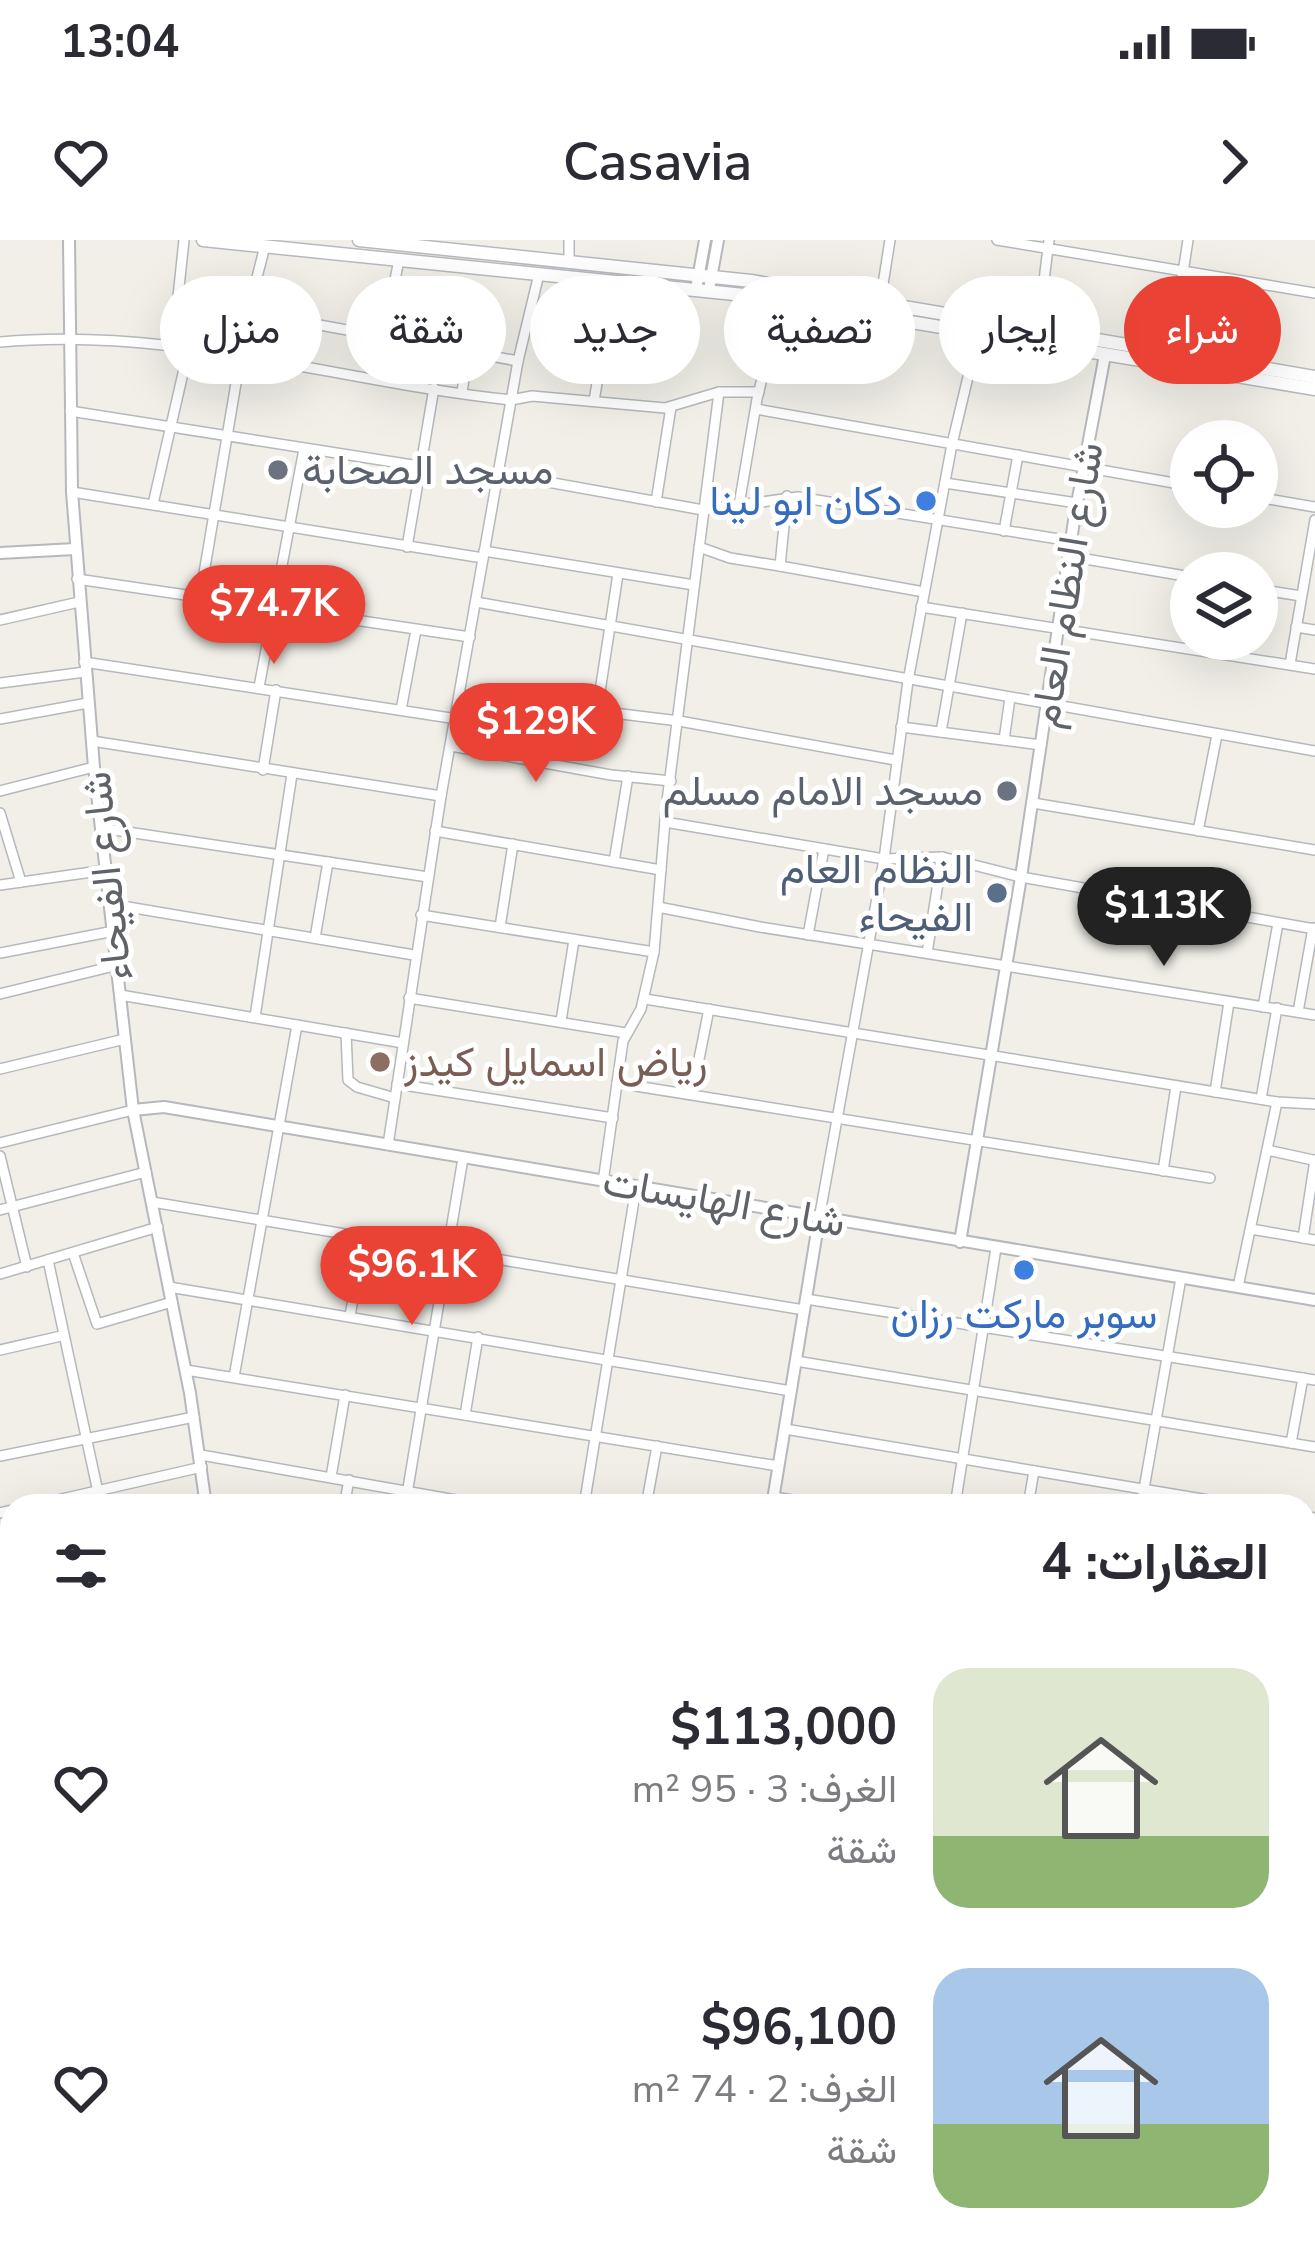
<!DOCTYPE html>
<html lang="ar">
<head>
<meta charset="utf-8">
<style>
  body { margin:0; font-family:"Nunito Sans",Vazirmatn,sans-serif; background:#f7f7f7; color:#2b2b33; direction:rtl; height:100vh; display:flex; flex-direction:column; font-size:45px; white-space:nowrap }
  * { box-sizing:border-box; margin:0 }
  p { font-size:39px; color:#7c7c81 }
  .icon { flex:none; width:66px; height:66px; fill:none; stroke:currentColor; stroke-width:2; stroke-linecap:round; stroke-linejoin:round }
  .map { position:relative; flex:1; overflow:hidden; direction:ltr }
  .panel { position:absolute; left:0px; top:1254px; width:1317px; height:771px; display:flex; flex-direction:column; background:#fff; border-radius:36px 36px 0 0; box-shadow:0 12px 48px #0002; direction:rtl }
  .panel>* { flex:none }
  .banner { position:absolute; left:36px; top:36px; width:1245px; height:108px; direction:rtl; display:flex; gap:24px }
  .tools { position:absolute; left:1170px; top:180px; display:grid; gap:24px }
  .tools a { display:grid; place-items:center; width:108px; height:108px; border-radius:50%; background:#fff; box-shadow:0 12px 48px #0002; font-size:60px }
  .price { position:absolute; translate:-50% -102px; padding:0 27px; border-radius:42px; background:#ea4335; color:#fff; font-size:39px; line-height:78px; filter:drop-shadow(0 3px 6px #0008) }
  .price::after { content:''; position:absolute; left:50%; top:72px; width:36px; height:27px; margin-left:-18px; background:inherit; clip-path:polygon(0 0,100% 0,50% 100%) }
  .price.active { background:#222; color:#fff }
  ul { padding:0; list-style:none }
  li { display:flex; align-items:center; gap:36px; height:300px; padding:0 48px }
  li span { display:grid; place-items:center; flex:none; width:336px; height:240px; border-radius:36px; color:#555 }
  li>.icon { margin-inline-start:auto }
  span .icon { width:144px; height:144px; fill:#fffc; stroke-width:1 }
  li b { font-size:51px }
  h2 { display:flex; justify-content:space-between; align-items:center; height:144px; padding:0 48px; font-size:51px }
  .tag { padding:0 42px; border-radius:54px; background:#fff; box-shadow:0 12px 48px #0002; font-size:42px; line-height:108px }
  .tag.active { background:#ea4335; color:#fff }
  .status { display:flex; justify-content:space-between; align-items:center; height:84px; padding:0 60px; background:#fff; direction:ltr }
  .status svg { height:33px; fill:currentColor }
  header { display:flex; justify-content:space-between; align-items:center; height:156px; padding:0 48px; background:#fff; font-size:54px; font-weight:600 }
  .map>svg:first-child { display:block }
</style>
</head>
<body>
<div class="status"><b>13:04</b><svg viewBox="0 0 49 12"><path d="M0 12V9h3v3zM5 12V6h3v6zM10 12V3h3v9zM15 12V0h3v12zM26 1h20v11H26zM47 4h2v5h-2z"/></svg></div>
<header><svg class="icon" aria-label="forward" viewBox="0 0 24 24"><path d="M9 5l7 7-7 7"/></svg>Casavia<svg class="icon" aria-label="heart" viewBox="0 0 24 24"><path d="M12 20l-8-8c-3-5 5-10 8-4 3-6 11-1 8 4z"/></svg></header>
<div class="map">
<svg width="1315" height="2024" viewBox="0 0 1315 2024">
  <rect width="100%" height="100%" fill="#f1efe8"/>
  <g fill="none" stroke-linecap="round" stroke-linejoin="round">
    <g stroke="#b5b8bc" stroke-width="12">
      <g id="minor">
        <polyline points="569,0 569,22"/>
        <polyline points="997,0 1315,53"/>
        <polyline points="880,63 890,0"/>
        <polyline points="248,72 518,121"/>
        <polyline points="1038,89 1049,0"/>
        <path d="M0 102C175 86 338 142 511 160L532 156 665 168 719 152H759"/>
        <polyline points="173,104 184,0"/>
        <polyline points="1171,110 1188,0"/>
        <polyline points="375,138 399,20"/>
        <polyline points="462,152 468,112"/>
        <polyline points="594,161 614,41"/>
        <polyline points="756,169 1191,246"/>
        <polyline points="70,171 419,226"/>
        <polyline points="498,233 703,270 798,257 1071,301"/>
        <polyline points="945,243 1077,263"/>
        <polyline points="72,252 483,318"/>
        <polyline points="787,256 780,326 924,352"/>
        <polyline points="1257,257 1315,267"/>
        <polyline points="656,262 671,167"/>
        <polyline points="153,264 189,107"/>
        <polyline points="739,265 757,159 781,61"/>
        <polyline points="1004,291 1018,215"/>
        <polyline points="407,307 434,148"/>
        <polyline points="699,307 730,318 780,326"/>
        <polyline points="484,311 694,345"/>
        <polyline points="1068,316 1191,337"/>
        <polyline points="77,339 470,397"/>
        <polyline points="1257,349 1301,356"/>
        <polyline points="200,357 248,72 265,6"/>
        <polyline points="476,362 1315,511"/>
        <polyline points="921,367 1315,429"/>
        <polyline points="0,380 79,362"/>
        <polyline points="1296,387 1315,390"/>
        <polyline points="84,422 457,479"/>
        <polyline points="1290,424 1315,280"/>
        <polyline points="0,443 85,432"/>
        <polyline points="259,447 304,209"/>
        <polyline points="461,455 548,472 597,471 679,481 895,520"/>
        <polyline points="401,470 416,390"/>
        <polyline points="597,471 618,334"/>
        <polyline points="0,479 88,463"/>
        <polyline points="901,487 1041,505"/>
        <polyline points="941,492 962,373"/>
        <polyline points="1004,500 1010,458"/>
        <polyline points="92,501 441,556"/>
        <polyline points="451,506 611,535 671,541"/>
        <polyline points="531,522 539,470"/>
        <polyline points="263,530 276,450"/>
        <polyline points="0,551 94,527"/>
        <polyline points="1033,563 1315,610"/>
        <polyline points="0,573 21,642"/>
        <polyline points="665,582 884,619 942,617 1021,637 1315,689"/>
        <polyline points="101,588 428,637"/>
        <polyline points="435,591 661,630"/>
        <polyline points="1198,591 1217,495"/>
        <polyline points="614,622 628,536"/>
        <polyline points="0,645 106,630"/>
        <polyline points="110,664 414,715"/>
        <polyline points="658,667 760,687 1315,775"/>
        <polyline points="421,675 654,712"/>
        <polyline points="500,687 513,604"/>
        <polyline points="808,695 824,609"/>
        <polyline points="315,698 328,622"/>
        <polyline points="0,713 114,691"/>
        <polyline points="927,713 942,617"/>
        <polyline points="0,754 118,725"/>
        <polyline points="120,755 403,803"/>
        <polyline points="409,758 626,793"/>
        <polyline points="645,759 1277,862 1315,864"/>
        <polyline points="1263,767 1278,683"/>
        <polyline points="1298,772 1313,688"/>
        <polyline points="255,777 292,534"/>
        <polyline points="561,781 574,700"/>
        <polyline points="346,793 348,840 357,847 395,858"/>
        <polyline points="0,829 125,799"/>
        <polyline points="617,843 1210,938"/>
        <polyline points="397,844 613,878"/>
        <polyline points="1215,852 1229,762"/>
        <polyline points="692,854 709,769"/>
        <polyline points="1261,859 1277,768"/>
        <polyline points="0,903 133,870"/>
        <polyline points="388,905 441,556 518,121 539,34"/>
        <polyline points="1267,910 1313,920"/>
        <polyline points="0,916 27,1027"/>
        <polyline points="1163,931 1176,846"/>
        <polyline points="603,942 623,801 641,769 654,712 666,569 719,152"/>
        <polyline points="152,962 804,1070"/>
        <polyline points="0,970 146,932"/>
        <polyline points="819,979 884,619 908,441 952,204 978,95"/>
        <polyline points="1251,989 1315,1000"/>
        <polyline points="1303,998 1315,920"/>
        <polyline points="73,1013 97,1084 172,1062"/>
        <polyline points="48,1020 101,1266"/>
        <polyline points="0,1034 158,987"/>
        <polyline points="169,1047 791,1151"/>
        <polyline points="1238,1047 1277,862"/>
        <polyline points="806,1059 1315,1140"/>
        <polyline points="350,1076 364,996"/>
        <polyline points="0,1110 61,1096"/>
        <polyline points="796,1121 1315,1207"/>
        <polyline points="186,1130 778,1226"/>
        <polyline points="234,1137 297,785"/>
        <polyline points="465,1175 478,1097"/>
        <polyline points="785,1189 1244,1266"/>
        <polyline points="1291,1203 1303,1138"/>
        <polyline points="201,1215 490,1266"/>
        <polyline points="0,1216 194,1177"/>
        <polyline points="331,1237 345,1155"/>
        <polyline points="773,1257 833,1266"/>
        <polyline points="31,1266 202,1227"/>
        <polyline points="344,1266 349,1240"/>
        <polyline points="405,1266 463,918"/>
        <polyline points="584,1266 636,948"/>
        <polyline points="646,1266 657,1206"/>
        <polyline points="955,1266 996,1008"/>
        <polyline points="1028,1266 1034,1231"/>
        <polyline points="1141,1266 1181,1038"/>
        <polyline points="0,1273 12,1270"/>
        <polyline points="1305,1276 1315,1278"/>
        <polyline points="0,1329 12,1326"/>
        <polyline points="1305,1344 1315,1345"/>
        <polyline points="1305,1411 1315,1412"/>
        <polyline points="0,1413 12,1410"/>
        <polyline points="0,1475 12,1472"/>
        <polyline points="0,1547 7,1620"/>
        <polyline points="1305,1561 1315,1496"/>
        <polyline points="1305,1633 1315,1635"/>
        <polyline points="1305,1705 1315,1707"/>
        <polyline points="1305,1774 1315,1776"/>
        <polyline points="0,1890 12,1891"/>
        <polyline points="1305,1987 1315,1992"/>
        <polyline points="34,2013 34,2024"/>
        <polyline points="244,2013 244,2024"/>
        <polyline points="493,2013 572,2014"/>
        <polyline points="813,2013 813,2024"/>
        <polyline points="1031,2013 1031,2024"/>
        <polyline points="1181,2013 1182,2024"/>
        <polyline points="331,2024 332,2013"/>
        <polyline points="476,2024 476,2013"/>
        <polyline points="659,2024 659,2013"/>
        <polyline points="740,2024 740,2013"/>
        <polyline points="880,2024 881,2013"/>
        <polyline points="1250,2024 1250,2013"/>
      </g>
    </g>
    <g stroke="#b5b8bc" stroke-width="14">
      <g id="tertiary">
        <polyline points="69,0 72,252 94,527 133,870 190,1153 206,1266"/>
        <polyline points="697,44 705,0"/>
        <polyline points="710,44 718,0"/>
        <polyline points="0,313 75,309"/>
        <polyline points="133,870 164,867 1315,1060"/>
        <polyline points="960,1002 1021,637 1075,274 1105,115"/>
        <polyline points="772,1266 819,979"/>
        <polyline points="0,1746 12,1747"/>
        <polyline points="0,1756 12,1757"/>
        <polyline points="1305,1899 1315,1900"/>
        <polyline points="1305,1910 1315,1911"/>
      </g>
    </g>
    <g stroke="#b6babf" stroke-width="15">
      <g id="secondary">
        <polyline points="203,0 754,56 1315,149"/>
        <polyline points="359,0 751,41 1315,137"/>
      </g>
    </g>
    <use href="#minor" stroke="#fff" stroke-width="9"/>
    <use href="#tertiary" stroke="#fff" stroke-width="10"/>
    <use href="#secondary" stroke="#fff" stroke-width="12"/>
  </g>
  <g fill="#6b7280" stroke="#fff" stroke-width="4.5">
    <circle cx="278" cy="230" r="12"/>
    <circle cx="1007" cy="551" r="12"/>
  </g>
  <g fill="#3f7fe0" stroke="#fff" stroke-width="4.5">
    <circle cx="926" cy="261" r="12"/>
    <circle cx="1024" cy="1030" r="12"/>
  </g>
  <circle fill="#5c6f8a" stroke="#fff" stroke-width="4.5" cx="997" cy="653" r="12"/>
  <circle fill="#8d6e63" stroke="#fff" stroke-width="4.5" cx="380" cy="822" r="12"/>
  <g text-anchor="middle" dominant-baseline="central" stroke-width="10" stroke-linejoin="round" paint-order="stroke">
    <g font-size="42" fill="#5b616d" stroke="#fff" text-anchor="start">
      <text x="302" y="230">مسجد الصحابة</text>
      <text x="983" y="551" text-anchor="end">مسجد الامام مسلم</text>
    </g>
    <g font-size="42" fill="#366cbe" stroke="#fff" text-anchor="end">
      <text x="902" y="261">دكان ابو لينا</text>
      <text x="1024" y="1074" text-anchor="middle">سوبر ماركت رزان</text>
    </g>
    <g font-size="42" fill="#5f6368" stroke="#fff">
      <text transform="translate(1067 345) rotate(-81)">شارع النظام العام</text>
      <text transform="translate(107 636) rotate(-96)">شارع الفيحاء</text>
      <text transform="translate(724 962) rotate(10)">شارع الهايسات</text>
    </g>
    <g font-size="42" fill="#4e5e75" stroke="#fff" text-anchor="end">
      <text x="973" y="629">النظام العام<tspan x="973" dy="48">الفيحاء</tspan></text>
    </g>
    <g font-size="42" fill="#785e54" stroke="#fff" text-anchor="start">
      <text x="404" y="822">رياض اسمايل كيدز</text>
    </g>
  </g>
</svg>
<div class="tools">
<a><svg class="icon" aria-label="locate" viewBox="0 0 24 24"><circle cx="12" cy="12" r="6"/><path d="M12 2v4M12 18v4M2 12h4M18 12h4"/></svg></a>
<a><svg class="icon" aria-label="layers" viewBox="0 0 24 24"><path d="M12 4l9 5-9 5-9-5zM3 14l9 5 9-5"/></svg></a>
</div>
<b class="price" style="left:274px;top:427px">$74.7K</b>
<b class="price" style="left:536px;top:545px">$129K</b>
<b class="price active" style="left:1164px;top:729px">$113K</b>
<b class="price" style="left:412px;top:1088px">$96.1K</b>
<div class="banner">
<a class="tag active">شراء</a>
<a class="tag">إيجار</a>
<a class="tag">تصفية</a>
<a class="tag">جديد</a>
<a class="tag">شقة</a>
<a class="tag">منزل</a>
</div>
<section class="panel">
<h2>العقارات: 4<svg class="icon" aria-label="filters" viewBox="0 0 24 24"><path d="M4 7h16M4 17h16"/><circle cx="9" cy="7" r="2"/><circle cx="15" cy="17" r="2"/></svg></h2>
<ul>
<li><span style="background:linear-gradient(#dfe7d0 70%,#8fb573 0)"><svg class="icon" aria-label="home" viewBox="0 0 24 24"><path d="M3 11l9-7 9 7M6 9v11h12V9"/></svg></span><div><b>$113,000</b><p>الغرف: 3 · 95 m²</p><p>شقة</p></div><svg class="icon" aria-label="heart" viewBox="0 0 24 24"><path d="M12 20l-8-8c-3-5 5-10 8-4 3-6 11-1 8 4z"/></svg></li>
<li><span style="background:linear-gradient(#a9c7e8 65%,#8fb573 0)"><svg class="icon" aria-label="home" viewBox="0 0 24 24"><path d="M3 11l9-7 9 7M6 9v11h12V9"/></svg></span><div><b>$96,100</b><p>الغرف: 2 · 74 m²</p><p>شقة</p></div><svg class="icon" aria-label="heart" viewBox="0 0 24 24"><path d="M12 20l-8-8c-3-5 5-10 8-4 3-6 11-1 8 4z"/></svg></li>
</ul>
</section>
</div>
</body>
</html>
